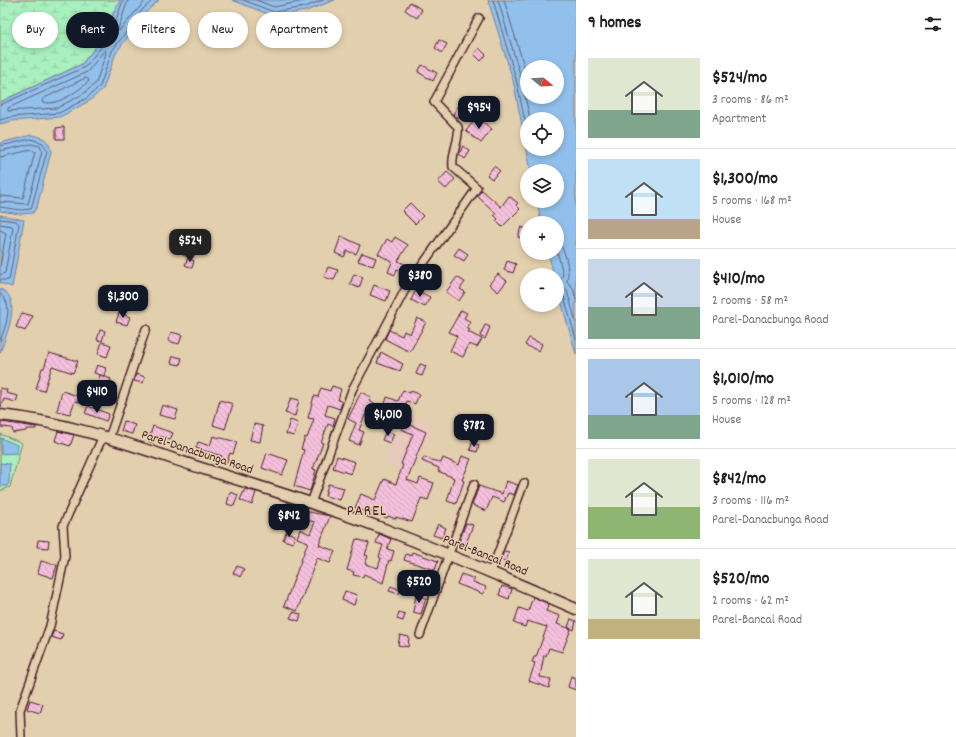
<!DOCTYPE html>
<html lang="en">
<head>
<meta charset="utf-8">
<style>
  body { margin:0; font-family:Dekko,sans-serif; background:#f6f6f6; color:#202124; height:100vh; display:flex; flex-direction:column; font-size:15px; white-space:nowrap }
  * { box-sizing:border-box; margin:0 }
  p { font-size:13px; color:#757577 }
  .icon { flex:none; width:22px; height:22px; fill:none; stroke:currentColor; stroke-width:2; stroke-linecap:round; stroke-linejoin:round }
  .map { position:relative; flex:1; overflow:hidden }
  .panel { display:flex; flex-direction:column; background:#fff; width:380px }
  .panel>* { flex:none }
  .banner { position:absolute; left:12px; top:12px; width:380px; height:36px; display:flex; gap:8px }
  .needle { width:26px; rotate:108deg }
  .tools { position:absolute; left:520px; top:60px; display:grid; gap:8px }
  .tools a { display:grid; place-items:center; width:44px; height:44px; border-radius:50%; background:#fff; box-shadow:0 2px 6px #0003; font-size:20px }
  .price { position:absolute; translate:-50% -34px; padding:0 9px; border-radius:8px; background:#111827; color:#fff; font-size:13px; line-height:26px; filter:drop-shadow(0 1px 2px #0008) }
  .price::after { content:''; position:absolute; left:50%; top:24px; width:12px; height:9px; margin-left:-6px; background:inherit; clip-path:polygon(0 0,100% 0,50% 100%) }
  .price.selected { background:#222; color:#fff }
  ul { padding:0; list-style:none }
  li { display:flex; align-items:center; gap:12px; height:100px; padding:0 12px }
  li+li { border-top:1px solid #e0e0e0 }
  li span { display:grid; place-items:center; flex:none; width:112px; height:80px; border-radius:0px; color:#555 }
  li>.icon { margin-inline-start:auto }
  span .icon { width:48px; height:48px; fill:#fffc; stroke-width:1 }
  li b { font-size:17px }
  h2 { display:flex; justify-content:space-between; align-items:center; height:48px; padding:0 12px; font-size:17px }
  .chip { padding:0 14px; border-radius:18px; background:#fff; box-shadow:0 2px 6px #0003; font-size:14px; line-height:36px }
  .chip.selected { background:#111827; color:#fff }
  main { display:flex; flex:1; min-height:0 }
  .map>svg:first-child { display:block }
</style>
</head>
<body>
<main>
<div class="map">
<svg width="576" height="737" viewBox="0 0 576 737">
  <defs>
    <pattern id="grass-tufts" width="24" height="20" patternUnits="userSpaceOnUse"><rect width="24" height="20" fill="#a8f0bd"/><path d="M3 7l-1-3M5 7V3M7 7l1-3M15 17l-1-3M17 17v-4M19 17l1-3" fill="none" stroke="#92cda3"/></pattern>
    <pattern id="wetland-marsh" width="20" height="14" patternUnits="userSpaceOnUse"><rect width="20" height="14" fill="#a8f0bd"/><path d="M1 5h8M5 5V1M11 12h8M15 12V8" fill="none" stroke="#92cda3"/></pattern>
    <pattern id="building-back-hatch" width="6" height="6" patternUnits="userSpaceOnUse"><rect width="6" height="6" fill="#f4c0dc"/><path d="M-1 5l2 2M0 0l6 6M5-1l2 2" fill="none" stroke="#d3a5bd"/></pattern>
  </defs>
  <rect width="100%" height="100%" fill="#e2cfad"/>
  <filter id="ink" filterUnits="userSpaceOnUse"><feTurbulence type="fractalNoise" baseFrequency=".025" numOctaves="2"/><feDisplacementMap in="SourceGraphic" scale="8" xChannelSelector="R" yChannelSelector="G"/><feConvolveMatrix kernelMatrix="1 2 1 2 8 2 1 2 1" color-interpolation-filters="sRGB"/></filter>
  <g filter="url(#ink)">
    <polygon fill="#e7cabb" points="405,413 433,425 411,474 384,462"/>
    <polygon fill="url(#grass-tufts)" stroke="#798874" points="0,434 22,443 10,487 0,491"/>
    <polygon fill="url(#wetland-marsh)" stroke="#798874" points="0,0 120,0 113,14 107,33 82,64 0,102"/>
    <g fill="#90c0eb" stroke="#74809e" fill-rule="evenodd">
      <polygon points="120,0 159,0 146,12 116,53 103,89 89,101 60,117 12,121 0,124 0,102 82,64 107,33 113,14"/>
      <polygon points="232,0 335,0 306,11 273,16"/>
      <path d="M488 0H576V354L557 287V275H554L548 253H557V223H541L537 201H557V171H531L513 80ZM527 67H557V97H527ZM527 119H557V149H527Z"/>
      <path d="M31 135C43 137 49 139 51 152L37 207 33 213 20 214 0 211V143Z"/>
      <polygon points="0,215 24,220 12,287 0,283"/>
      <path d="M0 289C24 297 5 338 0 353Z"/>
      <polygon points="1,438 17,445 17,453 1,454"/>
      <polygon points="0,463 10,464 9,483 7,486 0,486"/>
    </g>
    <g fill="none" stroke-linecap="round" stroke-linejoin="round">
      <g stroke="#665f78" stroke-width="1">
        <polyline points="128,0 118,29 119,31 146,0"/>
        <polyline points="243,0 274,12 305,7 323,0"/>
        <polyline points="256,0 274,7 309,0"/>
        <polyline points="493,0 516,79 527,130"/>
        <polyline points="498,0 521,78 530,119"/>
        <polyline points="504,0 527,76"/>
        <polygon points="105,50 106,53 96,83 83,94 57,108 8,111 8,108 87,72"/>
        <path d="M86 78 88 79 89 81C78 91 57 107 42 102L43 99Z"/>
        <polyline points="0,105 85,67 111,35 123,0"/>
        <polyline points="0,120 11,117 59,113 87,98 100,86 112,51 143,9 153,0"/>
        <polyline points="0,146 31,139 43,143 47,151 31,209 21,210 0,207"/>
        <polyline points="0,151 31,144 40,146 42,151 28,204 0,202"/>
        <polyline points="0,157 31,150 35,152 23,198 0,196"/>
        <polyline points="0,219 16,221 19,224 9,280 0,280"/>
        <polyline points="0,224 12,226 13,228 5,273 0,275"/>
        <polyline points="0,230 6,233 0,267"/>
        <path d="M557 241C566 249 570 270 567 281L573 288 576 300"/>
        <polyline points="557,251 563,274 559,283 567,291 576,322"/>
        <polyline points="557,290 563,293 576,339"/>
        <path d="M0 294C15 304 5 327 0 341"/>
      </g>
    </g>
    <g fill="url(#building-back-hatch)" stroke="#4a1f2b">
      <polygon points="410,2 422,10 417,18 405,10"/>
      <polygon points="439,40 447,44 442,53 435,48"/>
      <polygon points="479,48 486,55 481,61 474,54"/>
      <polygon points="422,65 437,73 433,81 418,72"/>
      <polygon points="459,105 465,110 459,119 453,114"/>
      <polygon points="477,117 492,129 481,143 466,131"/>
      <polygon points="64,127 64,139 56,139 56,128"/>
      <polygon points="463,146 470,151 465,159 459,154"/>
      <polygon points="494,166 500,171 492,179 487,175"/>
      <polygon points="447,172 455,179 446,189 438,182"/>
      <polygon points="482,190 501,207 509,196 518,203 516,205 520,209 502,227 496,221 498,219 494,215 496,213 477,196"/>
      <polygon points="410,203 423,216 415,224 402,211"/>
      <polygon points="521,227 527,229 525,239 518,237"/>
      <polygon points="341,236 360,245 356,254 347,251 344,257 335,253"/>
      <polygon points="395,237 408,245 398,261 411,267 408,274 397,269 395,275 388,272 392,262 378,254 387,239 392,242"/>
      <polygon points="459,248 468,254 464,261 454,255"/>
      <polygon points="184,250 194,252 192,258 183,255"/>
      <polygon points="362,253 376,258 373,266 358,261"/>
      <polygon points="188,258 194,261 192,268 185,265"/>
      <polygon points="507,261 516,264 513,273 504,270"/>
      <polygon points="328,267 338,270 334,280 324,277"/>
      <polygon points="426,268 440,276 436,282 422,275"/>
      <polygon points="354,274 363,277 359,288 350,284"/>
      <polygon points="498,274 507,281 498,292 489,284"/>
      <polygon points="457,277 465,282 460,289 465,292 459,301 446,292"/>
      <polygon points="374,285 390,291 386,301 370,295"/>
      <polygon points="416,290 430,297 425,307 411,300"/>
      <polygon points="461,310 467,313 464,318 471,322 467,328 470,330 468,332 482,339 477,347 469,344 463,357 450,351 457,336 449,332"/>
      <polygon points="22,313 33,316 25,331 16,327"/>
      <polygon points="119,313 130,317 127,325 116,322"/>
      <polygon points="417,318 426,322 410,352 385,339 389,330 402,336 404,331 410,334"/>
      <polygon points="485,325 490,327 485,339 480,336"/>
      <polygon points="100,330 105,331 102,341 97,340"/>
      <polygon points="171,332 182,335 179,344 168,341"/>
      <polygon points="529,338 542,344 539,351 525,345"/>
      <polygon points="102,342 111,345 107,357 98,354"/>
      <polygon points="381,352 403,364 400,371 377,363"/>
      <polygon points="49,353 78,361 73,373 52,366 44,391 36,389 42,368 44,368"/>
      <polygon points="173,356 182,358 180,365 171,363"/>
      <polygon points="420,364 426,366 422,376 416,374"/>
      <polygon points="97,365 106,368 104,376 94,373"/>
      <polygon points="136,374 145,377 143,383 134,381"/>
      <polygon points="100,375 111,379 107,390 116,393 113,401 89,394 92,386 96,387"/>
      <polygon points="332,386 341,389 338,400 342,402 340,409 328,405 325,415 335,418 333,426 328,424 321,443 323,443 313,469 316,470 310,491 294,486 304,450 301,449 305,437 307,438 314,419 308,418 314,396 318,397 321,388 330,391"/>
      <polygon points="0,388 7,390 6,393 18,396 16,402 4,399 0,409"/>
      <polygon points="403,390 410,393 411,391 419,394 415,404 407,401 401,414 391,410 384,423 365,415 359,430 364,432 359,445 349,441 356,423 348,419 361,392 371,397 369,401 384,408 387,397 398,401"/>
      <polygon points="62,391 78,396 80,391 86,393 82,403 75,401 70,414 57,411"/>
      <polygon points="291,398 299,400 295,416 285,413"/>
      <polygon points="220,400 233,404 225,429 213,425"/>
      <polygon points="162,405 178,410 175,419 159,415"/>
      <polygon points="88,406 109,414 106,421 85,413"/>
      <polygon points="290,420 298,423 294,436 286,434"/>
      <polygon points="124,421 135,425 132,434 121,431"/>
      <polygon points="1,422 36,427 36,429 26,429 26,431 13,433 12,428 1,427"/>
      <polygon points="404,422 426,432 407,480 418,484 420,478 434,483 428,500 421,498 412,522 396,517 396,519 388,516 387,518 364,509 363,511 355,508 361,494 375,500 384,479 396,484 403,465 401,464 413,434 401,429"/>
      <polygon points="254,424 263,426 260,442 250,440"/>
      <polygon points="153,426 173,433 170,440 161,436 159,439 155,438 153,443 148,441"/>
      <polygon points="58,431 74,435 70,446 55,441"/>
      <polygon points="386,431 394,434 390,443 382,440"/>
      <polygon points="213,436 237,442 233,454 230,453 226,464 220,462 222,456 196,448 198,442 210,446"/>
      <polygon points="472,443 479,445 477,452 470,450"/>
      <polygon points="267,453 288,460 282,475 262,468"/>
      <polygon points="337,456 355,462 351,474 333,468"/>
      <polygon points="462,456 471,459 462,480 464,481 456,504 447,501 454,478 438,471 439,468 422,461 424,457 441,463 443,458 459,465"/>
      <polygon points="506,481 518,485 514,495 508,493 504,502 492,497 486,511 472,505 479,486 502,494"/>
      <polygon points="328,484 344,488 340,500 325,496"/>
      <polygon points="245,489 256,492 252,505 240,500"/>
      <polygon points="230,492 238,495 234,506 227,504"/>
      <polygon points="288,502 299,506 299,510 330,516 319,545 335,551 330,563 317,558 297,611 284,606 308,542 297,538 300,529 310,534 315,522 284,515"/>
      <polygon points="466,523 473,525 464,549 457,547"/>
      <polygon points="438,524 446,528 442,538 433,535"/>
      <polygon points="286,532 295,535 293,543 283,540"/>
      <polygon points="379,534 391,539 387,549 394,551 391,561 389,560 383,583 364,574 363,577 353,575 354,572 347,570 356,539 369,543 365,555 368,556 365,564 378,568 381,558 379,557 383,545 376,543"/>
      <polygon points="38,540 49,541 48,548 37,547"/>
      <polygon points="504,551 509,552 506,561 501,560"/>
      <polygon points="412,552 438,561 435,570 404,560 406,554 411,556"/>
      <polygon points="41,561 57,565 53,578 38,573"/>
      <polygon points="237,566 244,569 240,577 233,573"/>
      <polygon points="461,574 475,579 473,582 486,587 483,594 457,584"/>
      <polygon points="391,586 400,590 399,594 389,591"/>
      <polygon points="502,586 512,589 509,599 499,595"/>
      <polygon points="345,591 357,595 354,605 342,600"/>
      <polygon points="416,595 426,598 421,614 413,612"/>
      <polygon points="533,597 549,604 546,611 560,616 557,624 571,629 562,652 549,648 546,656 544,655 540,677 551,679 549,688 529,681 535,663 532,662 534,657 536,657 547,627 527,621 525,627 514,623 519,608 528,611"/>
      <polygon points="293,612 301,614 299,621 290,618"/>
      <polygon points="399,612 405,614 403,621 397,619"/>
      <polygon points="571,619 576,621 574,630 568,627"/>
      <polygon points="54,631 63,634 61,640 51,637"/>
      <polygon points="400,635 409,637 408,647 398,645"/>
      <polygon points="571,676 576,678 576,690 568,687"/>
      <polygon points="30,700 43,704 40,713 27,709"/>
    </g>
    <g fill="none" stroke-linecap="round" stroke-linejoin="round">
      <g stroke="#4a1f2b" stroke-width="10">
        <g id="minor">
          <polyline points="109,438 146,329"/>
          <path d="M311 503 352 390 406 288 477 188 453 167C451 152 460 141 458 127L434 102 479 18"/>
          <polyline points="491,572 524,483"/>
          <polyline points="420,635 474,484"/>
          <polyline points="21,737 20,710 50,626 65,556 63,526 103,436"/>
        </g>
      </g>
      <g stroke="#4a1f2b" stroke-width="13">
        <path id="secondary" d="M0 415C70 422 137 447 204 469 264 488 325 506 384 529 448 554 512 581 576 609"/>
      </g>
      <use href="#minor" stroke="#e2cfad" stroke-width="7"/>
      <use href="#secondary" stroke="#e2cfad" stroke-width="10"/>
    </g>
  </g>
  <g text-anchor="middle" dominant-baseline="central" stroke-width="3" stroke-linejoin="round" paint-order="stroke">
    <g font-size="13" fill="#4a1f2b" stroke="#e2cfad">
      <text transform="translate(197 453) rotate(18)">Parel-Danacbunga Road</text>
      <text transform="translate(485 556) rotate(22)">Parel-Bancal Road</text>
    </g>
    <g font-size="15" letter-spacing="1" fill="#4a1f2b" stroke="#e2cfad">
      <text x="367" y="512">PAREL</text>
    </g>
  </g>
</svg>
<div class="tools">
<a><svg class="needle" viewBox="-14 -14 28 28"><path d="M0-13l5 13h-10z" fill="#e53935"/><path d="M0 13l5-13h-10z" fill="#757577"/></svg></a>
<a><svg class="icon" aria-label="locate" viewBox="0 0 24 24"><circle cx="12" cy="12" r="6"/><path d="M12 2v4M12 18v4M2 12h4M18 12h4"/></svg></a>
<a><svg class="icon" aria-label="layers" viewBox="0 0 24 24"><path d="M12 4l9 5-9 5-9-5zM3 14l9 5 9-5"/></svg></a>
<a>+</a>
<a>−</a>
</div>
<b class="price" style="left:479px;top:130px">$954</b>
<b class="price selected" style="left:190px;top:263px">$524</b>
<b class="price" style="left:420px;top:298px">$380</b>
<b class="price" style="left:123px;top:319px">$1,300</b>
<b class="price" style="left:97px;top:414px">$410</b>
<b class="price" style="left:388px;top:437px">$1,010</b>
<b class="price" style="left:474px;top:448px">$782</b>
<b class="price" style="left:289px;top:538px">$842</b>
<b class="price" style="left:419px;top:604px">$520</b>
<div class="banner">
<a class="chip">Buy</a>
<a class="chip selected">Rent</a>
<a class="chip">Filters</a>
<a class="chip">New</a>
<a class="chip">Apartment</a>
</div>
</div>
<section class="panel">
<h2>9 homes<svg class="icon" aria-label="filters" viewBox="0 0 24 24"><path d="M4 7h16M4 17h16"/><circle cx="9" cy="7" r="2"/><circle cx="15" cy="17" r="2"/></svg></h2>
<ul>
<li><span style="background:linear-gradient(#dfe7d0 65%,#7fa58c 0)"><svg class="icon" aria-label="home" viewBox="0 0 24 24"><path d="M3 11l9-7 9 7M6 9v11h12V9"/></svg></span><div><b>$524/mo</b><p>3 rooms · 86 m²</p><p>Apartment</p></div></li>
<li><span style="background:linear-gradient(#bfe0f5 75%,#b9a48a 0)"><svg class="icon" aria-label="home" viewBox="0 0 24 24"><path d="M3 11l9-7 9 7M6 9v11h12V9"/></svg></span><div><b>$1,300/mo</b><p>5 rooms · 168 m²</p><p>House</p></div></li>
<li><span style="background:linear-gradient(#c9d6e8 60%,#7fa58c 0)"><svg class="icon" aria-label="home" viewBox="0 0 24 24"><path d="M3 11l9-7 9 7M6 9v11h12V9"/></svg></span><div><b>$410/mo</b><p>2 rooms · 58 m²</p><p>Parel-Danacbunga Road</p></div></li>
<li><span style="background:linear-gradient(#a9c7e8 70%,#7fa58c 0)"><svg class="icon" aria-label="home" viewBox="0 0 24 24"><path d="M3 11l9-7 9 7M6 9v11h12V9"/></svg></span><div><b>$1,010/mo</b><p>5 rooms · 128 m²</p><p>House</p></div></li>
<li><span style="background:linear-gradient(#dfe7d0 60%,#8fb573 0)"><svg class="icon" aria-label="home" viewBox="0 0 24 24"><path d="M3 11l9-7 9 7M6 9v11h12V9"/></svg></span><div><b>$842/mo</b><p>3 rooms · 116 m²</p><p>Parel-Danacbunga Road</p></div></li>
<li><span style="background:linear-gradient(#dfe7d0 75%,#c2b280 0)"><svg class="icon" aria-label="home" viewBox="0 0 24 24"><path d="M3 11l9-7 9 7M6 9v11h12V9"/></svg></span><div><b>$520/mo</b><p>2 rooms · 62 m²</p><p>Parel-Bancal Road</p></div></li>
</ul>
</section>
</main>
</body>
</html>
